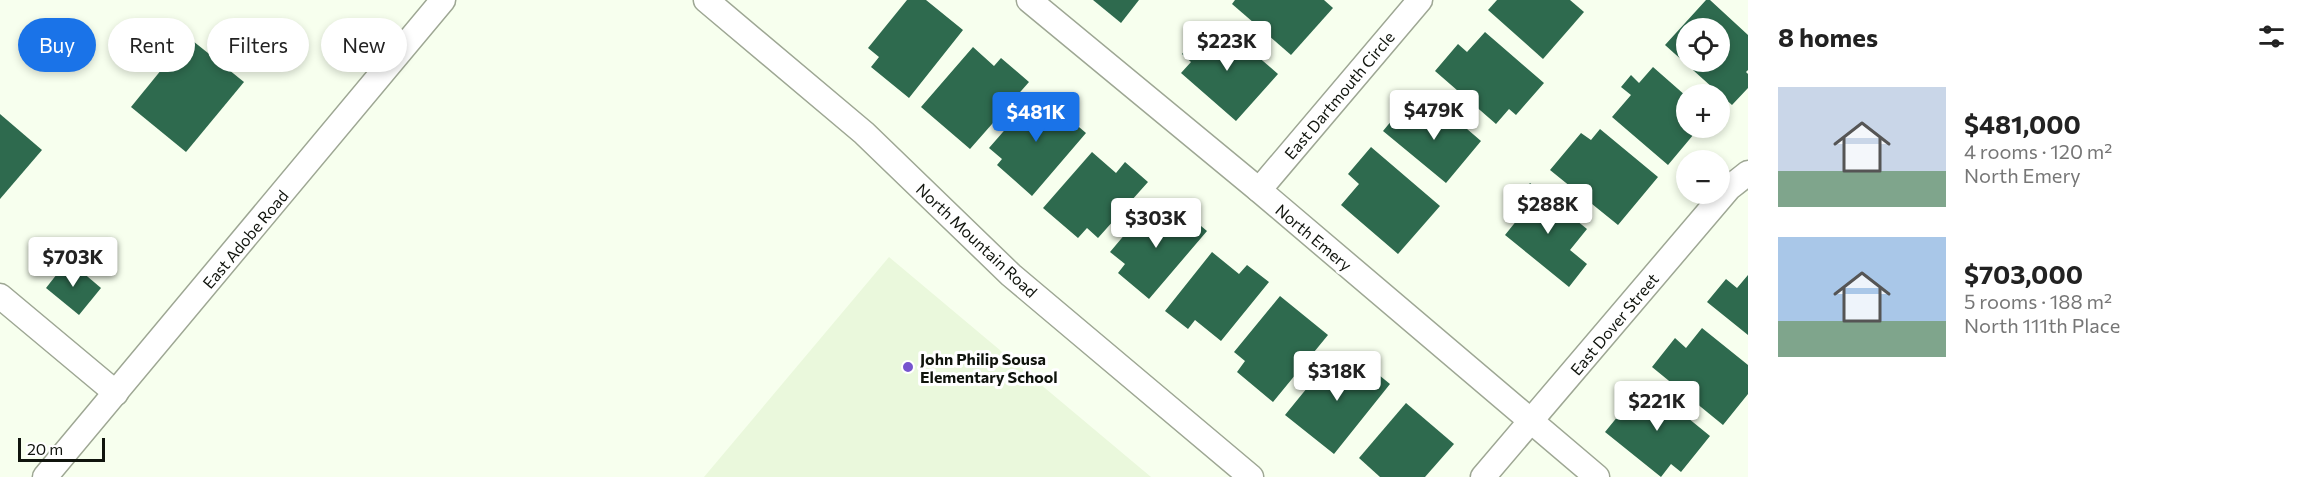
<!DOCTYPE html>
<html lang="en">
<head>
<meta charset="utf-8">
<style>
  body { margin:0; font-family:Commissioner,sans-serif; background:#f2f2f2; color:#222; height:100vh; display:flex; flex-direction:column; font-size:22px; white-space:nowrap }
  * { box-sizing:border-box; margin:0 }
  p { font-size:20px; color:#767676 }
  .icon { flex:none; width:33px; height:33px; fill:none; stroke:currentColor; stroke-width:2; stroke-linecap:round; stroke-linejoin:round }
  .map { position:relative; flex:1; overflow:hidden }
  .details { display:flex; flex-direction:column; background:#fff; width:570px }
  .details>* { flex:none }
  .guide { position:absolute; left:18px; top:18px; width:570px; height:54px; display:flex; gap:12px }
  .controls { position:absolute; left:1676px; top:18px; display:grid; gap:12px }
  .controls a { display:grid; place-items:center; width:54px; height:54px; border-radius:50%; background:#fff; box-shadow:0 3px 9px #0003; font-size:30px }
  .scale { position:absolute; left:18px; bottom:15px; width:87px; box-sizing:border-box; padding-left:6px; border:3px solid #10140d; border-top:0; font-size:16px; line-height:21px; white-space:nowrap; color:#10140d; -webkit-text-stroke:4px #fff; paint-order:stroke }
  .price { position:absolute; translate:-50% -51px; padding:0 14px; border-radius:6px; background:#fff; color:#222; font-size:20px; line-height:39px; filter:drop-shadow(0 2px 3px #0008) }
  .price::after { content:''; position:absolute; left:50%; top:36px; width:18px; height:14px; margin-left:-9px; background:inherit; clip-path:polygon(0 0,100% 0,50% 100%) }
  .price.active { background:#1a73e8; color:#fff }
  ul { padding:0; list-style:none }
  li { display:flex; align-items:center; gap:18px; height:150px; padding:0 30px }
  li span { display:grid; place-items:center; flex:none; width:168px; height:120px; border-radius:0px; color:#555 }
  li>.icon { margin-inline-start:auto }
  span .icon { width:72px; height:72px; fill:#fffc; stroke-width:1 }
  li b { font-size:26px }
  h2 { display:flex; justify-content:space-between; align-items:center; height:72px; padding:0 30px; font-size:26px }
  .tag { padding:0 21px; border-radius:27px; background:#fff; box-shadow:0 3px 9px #0003; font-size:21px; line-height:54px }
  .tag.active { background:#1a73e8; color:#fff }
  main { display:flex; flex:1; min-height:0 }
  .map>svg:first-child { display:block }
</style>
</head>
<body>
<main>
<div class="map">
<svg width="1748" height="477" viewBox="0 0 1748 477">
  <rect width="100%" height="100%" fill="#f7ffee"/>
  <polygon fill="#eaf8dc" points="889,257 1151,477 704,477"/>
  <g fill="#2e6a4e" fill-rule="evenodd">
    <polygon points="907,0 926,0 963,30 909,98 871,67 879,57 868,48"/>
    <polygon points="1093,0 1139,0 1121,23"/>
    <polygon points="1235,0 1324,0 1333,8 1291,55 1232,4"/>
    <polygon points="1497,0 1570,0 1584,12 1543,59 1488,10"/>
    <path d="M1706 0H1710L1748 35V70L1746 72 1748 74V88L1732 105 1665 45ZM1686 28H1719V62H1686Z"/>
    <polygon points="1221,25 1278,74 1236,121 1181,73 1191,62 1182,54 1196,38 1203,45"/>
    <polygon points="1485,32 1544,83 1516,115 1509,109 1496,124 1435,71 1458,44 1467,52"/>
    <polygon points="188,37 244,82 186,152 131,107"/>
    <polygon points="973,47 994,66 1001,58 1029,82 970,149 921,107"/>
    <polygon points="1653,67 1686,96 1686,128 1699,128 1668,165 1612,117 1631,95 1621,87 1631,75 1639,83"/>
    <polygon points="1038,92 1086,133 1032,196 997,165 1002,159 989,148"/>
    <polygon points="1438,104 1481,141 1446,183 1383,131 1402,108 1421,124"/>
    <polygon points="0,114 42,150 0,199"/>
    <polygon points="1600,129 1658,177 1618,225 1550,170 1581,133 1591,140"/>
    <polygon points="1371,147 1440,206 1398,254 1341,205 1359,184 1348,174"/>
    <polygon points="1092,152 1116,173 1125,162 1148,182 1098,238 1087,228 1078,238 1043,208"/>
    <polygon points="1530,183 1587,229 1570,250 1587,264 1569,287 1505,235 1526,209 1516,201"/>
    <polygon points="1148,207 1171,226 1183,211 1207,231 1149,299 1118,273 1125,264 1110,252"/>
    <polygon points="1212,252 1239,274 1247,265 1269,282 1221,341 1195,320 1188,329 1165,311"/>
    <polygon points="68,260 101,288 79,315 46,288"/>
    <polygon points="1748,275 1748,335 1707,302 1726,279 1737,288"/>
    <polygon points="1280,296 1328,335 1273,402 1237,372 1245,361 1234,352"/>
    <polygon points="1702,328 1748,365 1748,394 1723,425 1652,367 1675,338 1686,348"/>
    <polygon points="1334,355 1355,372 1363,362 1390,384 1334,454 1285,415"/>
    <polygon points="1645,383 1710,436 1681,472 1671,464 1661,477 1605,432"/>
    <polygon points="1406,403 1454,444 1425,477 1380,477 1359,458"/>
  </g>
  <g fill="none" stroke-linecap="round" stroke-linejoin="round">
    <g stroke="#9ea794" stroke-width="27">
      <g id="street">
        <polyline points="706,0 864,133 1011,275 1251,477"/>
        <polyline points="1029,0 1259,190 1597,477"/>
        <polyline points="1259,190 1420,0"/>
        <polyline points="0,296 116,393"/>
        <polyline points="45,477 443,0"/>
        <polyline points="1483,477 1729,188 1748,173"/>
      </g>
    </g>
    <use href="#street" stroke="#fff" stroke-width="24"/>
  </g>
  <circle fill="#7654ce" stroke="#fff" stroke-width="2" cx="908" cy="367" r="6"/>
  <g text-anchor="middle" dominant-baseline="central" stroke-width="6" stroke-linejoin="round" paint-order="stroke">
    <g font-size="16" fill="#10140d" stroke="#fff">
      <text transform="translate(1339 95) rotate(-50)">East Dartmouth Circle</text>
      <text transform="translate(1314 237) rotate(40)">North Emery</text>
      <text transform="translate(245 239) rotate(-50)">East Adobe Road</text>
      <text transform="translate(977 240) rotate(43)">North Mountain Road</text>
      <text transform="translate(1614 324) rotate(-50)">East Dover Street</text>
    </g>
    <g font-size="16" font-weight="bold" fill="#10140d" stroke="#fff" text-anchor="start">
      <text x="920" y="358">John Philip Sousa<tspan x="920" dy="18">Elementary School</tspan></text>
    </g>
  </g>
</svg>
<div class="controls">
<a><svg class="icon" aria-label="locate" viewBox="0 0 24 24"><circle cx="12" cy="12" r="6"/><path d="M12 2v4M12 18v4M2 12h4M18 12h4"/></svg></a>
<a>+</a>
<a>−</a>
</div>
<div class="scale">20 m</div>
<b class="price" style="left:1227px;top:72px">$223K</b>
<b class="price" style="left:1434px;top:141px">$479K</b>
<b class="price active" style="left:1036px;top:143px">$481K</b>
<b class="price" style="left:1548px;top:235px">$288K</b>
<b class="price" style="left:1156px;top:249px">$303K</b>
<b class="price" style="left:73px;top:288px">$703K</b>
<b class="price" style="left:1337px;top:402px">$318K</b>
<b class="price" style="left:1657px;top:432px">$221K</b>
<div class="guide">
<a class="tag active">Buy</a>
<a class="tag">Rent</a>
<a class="tag">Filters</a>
<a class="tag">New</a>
</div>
</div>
<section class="details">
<h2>8 homes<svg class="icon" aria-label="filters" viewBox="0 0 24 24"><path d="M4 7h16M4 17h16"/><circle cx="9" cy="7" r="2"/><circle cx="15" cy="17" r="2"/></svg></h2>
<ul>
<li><span style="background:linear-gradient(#c9d6e8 70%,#7fa58c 0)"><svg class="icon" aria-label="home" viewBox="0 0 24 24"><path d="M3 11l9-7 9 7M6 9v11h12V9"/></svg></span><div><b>$481,000</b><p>4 rooms · 120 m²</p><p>North Emery</p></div></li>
<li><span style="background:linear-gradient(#a9c7e8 70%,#7fa58c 0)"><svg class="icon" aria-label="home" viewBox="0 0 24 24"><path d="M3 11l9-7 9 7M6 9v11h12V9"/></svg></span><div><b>$703,000</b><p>5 rooms · 188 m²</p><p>North 111th Place</p></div></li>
</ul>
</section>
</main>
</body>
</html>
